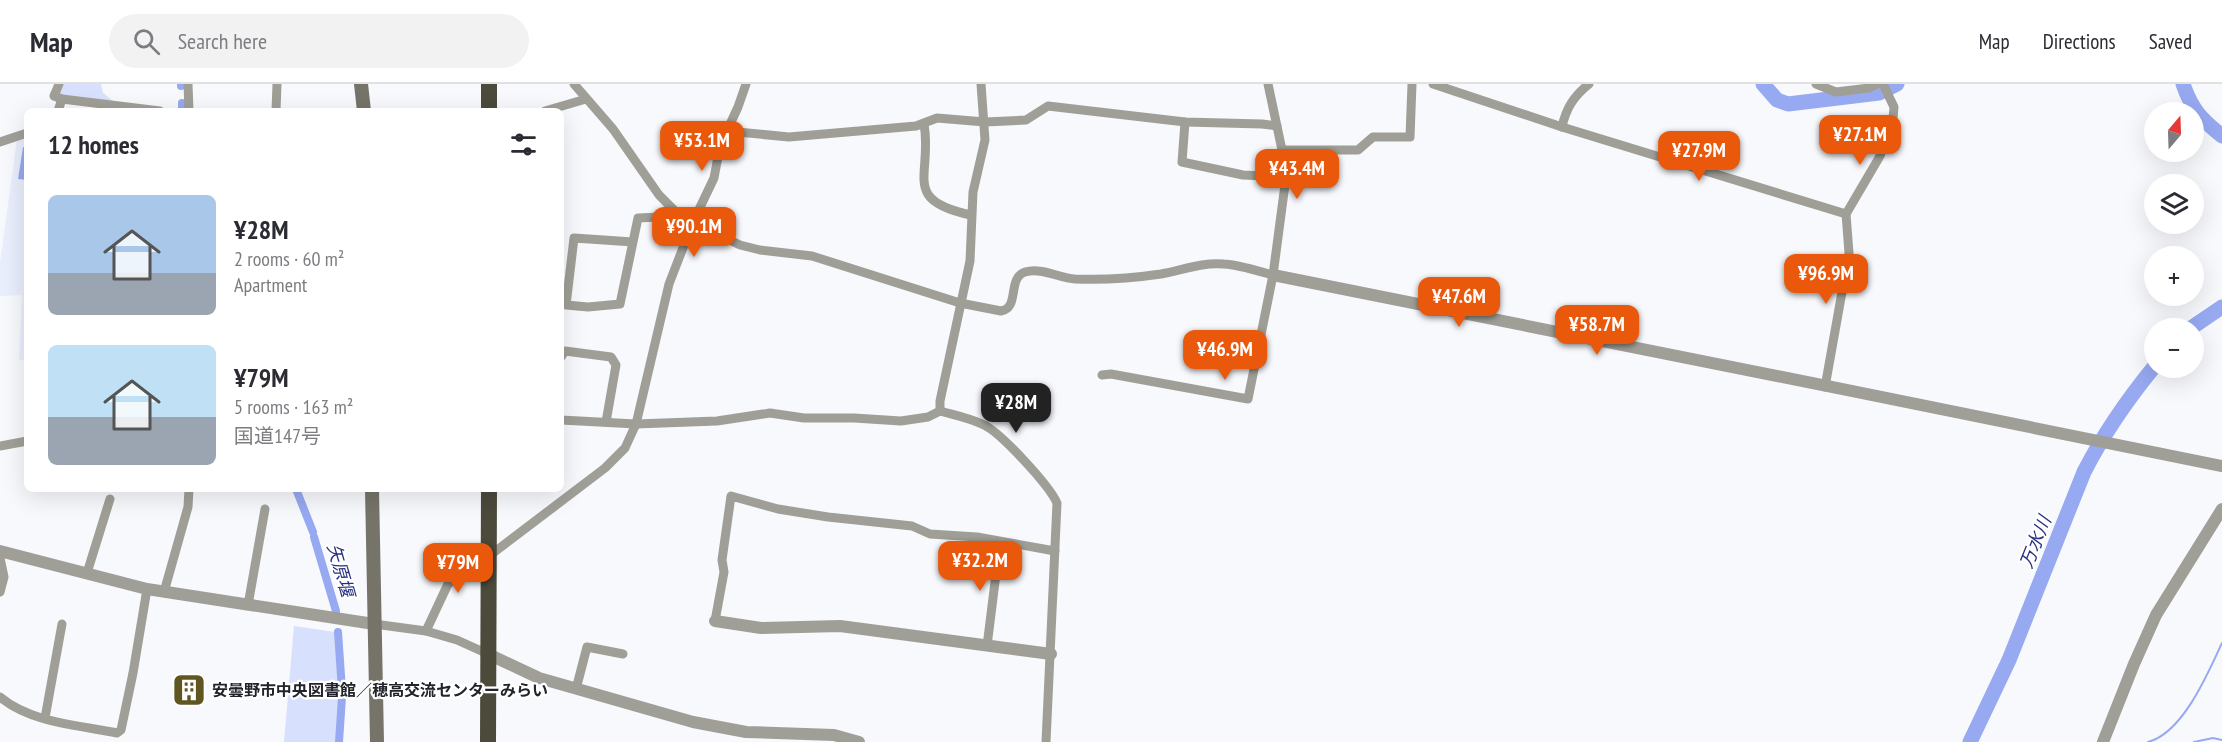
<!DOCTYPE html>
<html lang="en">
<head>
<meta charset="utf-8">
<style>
  body { margin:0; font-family:"PT Sans Narrow","Noto Sans JP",sans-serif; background:#f2f2f3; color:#2b2b33; height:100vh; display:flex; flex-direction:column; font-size:22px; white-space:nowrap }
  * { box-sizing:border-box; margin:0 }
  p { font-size:20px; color:#7c7c81 }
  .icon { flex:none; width:33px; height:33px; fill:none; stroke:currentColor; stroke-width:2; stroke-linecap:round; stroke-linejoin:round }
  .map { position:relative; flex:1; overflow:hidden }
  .panel { position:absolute; left:24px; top:24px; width:540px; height:384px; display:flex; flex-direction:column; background:#fff; border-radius:9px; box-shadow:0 6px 24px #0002 }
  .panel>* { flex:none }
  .needle { width:39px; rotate:19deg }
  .tools { position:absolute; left:2144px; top:18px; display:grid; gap:12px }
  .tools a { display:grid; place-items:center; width:60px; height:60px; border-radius:50%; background:#fff; box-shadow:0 6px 24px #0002; font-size:30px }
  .price { position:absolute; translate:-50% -51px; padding:0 14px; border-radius:12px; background:#ea580c; color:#fff; font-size:20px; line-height:39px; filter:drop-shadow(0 2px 3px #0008) }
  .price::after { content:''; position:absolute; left:50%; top:36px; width:18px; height:14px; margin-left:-9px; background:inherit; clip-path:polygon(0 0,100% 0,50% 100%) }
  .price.current { background:#222; color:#fff }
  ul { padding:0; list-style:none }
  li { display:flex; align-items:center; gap:18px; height:150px; padding:0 24px }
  li span { display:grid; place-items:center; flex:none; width:168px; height:120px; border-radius:9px; color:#555 }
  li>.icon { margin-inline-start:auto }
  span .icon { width:72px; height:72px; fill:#fffc; stroke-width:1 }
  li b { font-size:26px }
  h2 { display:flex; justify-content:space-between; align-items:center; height:72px; padding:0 24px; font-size:26px }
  header { display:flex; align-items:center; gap:36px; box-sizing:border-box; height:84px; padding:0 30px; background:#fff; border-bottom:2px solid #e1e1e2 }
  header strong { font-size:28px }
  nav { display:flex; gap:33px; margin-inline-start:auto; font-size:21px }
  .search { width:420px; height:54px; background:#f2f2f3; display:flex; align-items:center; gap:15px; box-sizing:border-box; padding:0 21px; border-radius:33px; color:#7c7c81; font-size:22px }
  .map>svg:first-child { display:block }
</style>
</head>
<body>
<header>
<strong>Map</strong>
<div class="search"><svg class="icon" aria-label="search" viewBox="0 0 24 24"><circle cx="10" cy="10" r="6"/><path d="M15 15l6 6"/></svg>Search here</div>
<nav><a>Map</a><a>Directions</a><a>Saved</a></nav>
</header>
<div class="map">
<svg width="2222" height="658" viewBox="0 0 2222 658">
  <rect width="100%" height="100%" fill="#f8f9fd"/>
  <polygon fill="#e9eefd" points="27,51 27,277 19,276 22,211 0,212 0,179 17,55"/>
  <g fill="#d7e0fd">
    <polygon points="62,0 101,0 103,9 113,17 70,13 58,9"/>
    <polygon points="294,542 335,548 340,600 336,658 284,658"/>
  </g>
  <polygon fill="#97a9f1" points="23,63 27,64 27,96 18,95"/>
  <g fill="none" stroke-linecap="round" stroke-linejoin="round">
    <g stroke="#97a9f1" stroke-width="2">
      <path d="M2148 658C2183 649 2208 589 2222 559"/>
      <polyline points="2194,658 2213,654 2222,656"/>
    </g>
    <g stroke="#97a9f1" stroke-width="8">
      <polyline points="181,2 181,0"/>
      <polyline points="182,19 182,25"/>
      <polyline points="296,405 313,448"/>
      <polyline points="314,453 336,527"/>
      <polyline points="338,548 342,606"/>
      <polyline points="339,658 342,613"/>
    </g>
    <g stroke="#97a9f1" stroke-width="15">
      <polyline points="1763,0 1777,16 1788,20 1879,9 1897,0"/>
      <path d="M2183 0C2192 26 2201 35 2222 52"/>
      <polyline points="2191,244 2222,223"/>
      <path d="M1970 658 2009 576 2084 388C2103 351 2127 316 2154 283"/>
    </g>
    <g stroke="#a09f97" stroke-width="9">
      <polyline points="59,0 54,12 62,15"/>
      <polyline points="188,0 189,27"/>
      <path d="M574 0 613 45 659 111 680 132 740 161 760 166 812 172 960 219 1001 227C1020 224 1007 194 1025 188 1041 183 1059 194 1075 195 1103 196 1134 194 1161 190 1183 186 1202 178 1224 180 1240 181 1258 187 1273 191"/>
      <polyline points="1433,0 1562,43 1846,130"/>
      <polyline points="1816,0 1836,8 1869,4 1877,0"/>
      <polyline points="58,27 62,15 160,27"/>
      <polyline points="276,27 277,0"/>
      <polyline points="545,27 586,15"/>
      <polyline points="1185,38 1182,78 1243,91 1286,93"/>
      <path d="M924 40C933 91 900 116 971 131"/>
      <path d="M1562 43C1566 24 1574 12 1589 0"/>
      <polyline points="727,47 789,53 916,42 937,34 985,38 1026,36 1048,22 1185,38 1262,40 1277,42"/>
      <polyline points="0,58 27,49"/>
      <polyline points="1282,66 1358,66 1373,53 1410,53 1412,0"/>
      <polyline points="633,158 574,154 566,221 588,223 620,220 638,134 680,132"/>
      <polyline points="561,273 565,267 611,273 616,281 606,338"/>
      <polyline points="1102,291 1111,290 1248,315 1273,191 1286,93 1282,66 1268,0"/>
      <polyline points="1825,303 1849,169 1846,130 1880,72 1893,35 1894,23 1883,0"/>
      <polyline points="940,327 940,317 970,177 973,108 985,56 981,0"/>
      <path d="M561 336 636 340 717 337 770 329 804 334H854L901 337 928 333 940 327C954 331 970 334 984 341 1001 349 1049 401 1057 419L1046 658"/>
      <polyline points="0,362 27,357"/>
      <polyline points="0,474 4,493 0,508"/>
      <polyline points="87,489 110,415"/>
      <polyline points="164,508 188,423 189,405"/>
      <polyline points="248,521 265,425"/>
      <polyline points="715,537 724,488 722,476 731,412 778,425 828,433 912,442 930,450 977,453 1055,467"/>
      <polyline points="374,540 426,547 457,556 488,570"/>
      <polyline points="426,547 448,500 476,482 605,384 625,364 636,340 669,200 693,138 714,94 720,62 738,23 746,0"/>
      <polyline points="987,562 1000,458"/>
      <polyline points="576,605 587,563 623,570"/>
      <path d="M0 613C31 639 79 641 117 649L121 646 133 589 147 505"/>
      <polyline points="45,634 62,540"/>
    </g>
    <g stroke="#a09f97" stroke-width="12">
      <path d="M1273 191C1589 255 1906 317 2222 382"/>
      <polyline points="0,467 147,505 374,540"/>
      <polyline points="715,537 761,544 840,542 1051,570"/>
      <polyline points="488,570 539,594 693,638 746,648 834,651 859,658"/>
      <polyline points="2103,658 2134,580 2156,531 2222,425"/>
    </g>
    <g stroke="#767469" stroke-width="14">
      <polyline points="361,0 364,27"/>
      <polyline points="372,405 377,658"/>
    </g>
    <g stroke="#4c4a3b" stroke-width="16">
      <polyline points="489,27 489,0"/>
      <polyline points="488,658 489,405"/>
    </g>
  </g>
  <defs>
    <g id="building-square" transform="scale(1.725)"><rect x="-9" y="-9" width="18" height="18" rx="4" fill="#5f5622" stroke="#fff"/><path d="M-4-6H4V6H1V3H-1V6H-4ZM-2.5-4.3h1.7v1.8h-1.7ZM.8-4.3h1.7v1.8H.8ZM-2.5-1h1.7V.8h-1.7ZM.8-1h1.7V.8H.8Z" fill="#fff"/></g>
  </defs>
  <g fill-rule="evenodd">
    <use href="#building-square" x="189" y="606"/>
  </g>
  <g text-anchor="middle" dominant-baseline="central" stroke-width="4.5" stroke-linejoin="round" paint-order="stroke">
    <g font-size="16" font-weight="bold" fill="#22242b" stroke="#fff" text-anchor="start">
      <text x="212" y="606">安曇野市中央図書館／穂高交流センターみらい</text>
    </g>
    <g font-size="18" font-style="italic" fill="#273081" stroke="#fff">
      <text transform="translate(2035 458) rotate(-68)">万水川</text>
      <text transform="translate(341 486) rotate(74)">矢原堰</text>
    </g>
  </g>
</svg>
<div class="tools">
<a><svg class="needle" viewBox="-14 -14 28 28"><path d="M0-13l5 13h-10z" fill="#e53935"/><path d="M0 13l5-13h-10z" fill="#7c7c81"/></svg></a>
<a><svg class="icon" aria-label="layers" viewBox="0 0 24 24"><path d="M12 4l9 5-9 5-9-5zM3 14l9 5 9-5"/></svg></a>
<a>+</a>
<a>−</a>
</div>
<b class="price" style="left:1860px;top:82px">¥27.1M</b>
<b class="price" style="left:702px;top:88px">¥53.1M</b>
<b class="price" style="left:1699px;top:98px">¥27.9M</b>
<b class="price" style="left:1297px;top:116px">¥43.4M</b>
<b class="price" style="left:694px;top:174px">¥90.1M</b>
<b class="price" style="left:1826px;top:221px">¥96.9M</b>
<b class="price" style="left:1459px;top:244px">¥47.6M</b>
<b class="price" style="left:1597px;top:272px">¥58.7M</b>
<b class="price" style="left:1225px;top:297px">¥46.9M</b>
<b class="price current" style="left:1016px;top:350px">¥28M</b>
<b class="price" style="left:980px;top:508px">¥32.2M</b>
<b class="price" style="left:458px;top:510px">¥79M</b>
<section class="panel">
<h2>12 homes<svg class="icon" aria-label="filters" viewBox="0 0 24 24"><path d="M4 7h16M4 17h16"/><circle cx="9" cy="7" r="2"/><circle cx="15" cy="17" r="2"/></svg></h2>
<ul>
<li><span style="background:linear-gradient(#a9c7e8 65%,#9aa5b1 0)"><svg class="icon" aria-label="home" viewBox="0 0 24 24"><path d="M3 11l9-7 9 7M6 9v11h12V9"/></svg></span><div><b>¥28M</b><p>2 rooms · 60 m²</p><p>Apartment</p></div></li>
<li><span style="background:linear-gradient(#bfe0f5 60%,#9aa5b1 0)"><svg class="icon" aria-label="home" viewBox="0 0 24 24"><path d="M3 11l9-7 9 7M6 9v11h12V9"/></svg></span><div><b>¥79M</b><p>5 rooms · 163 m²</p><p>国道147号</p></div></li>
</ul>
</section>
</div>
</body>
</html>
